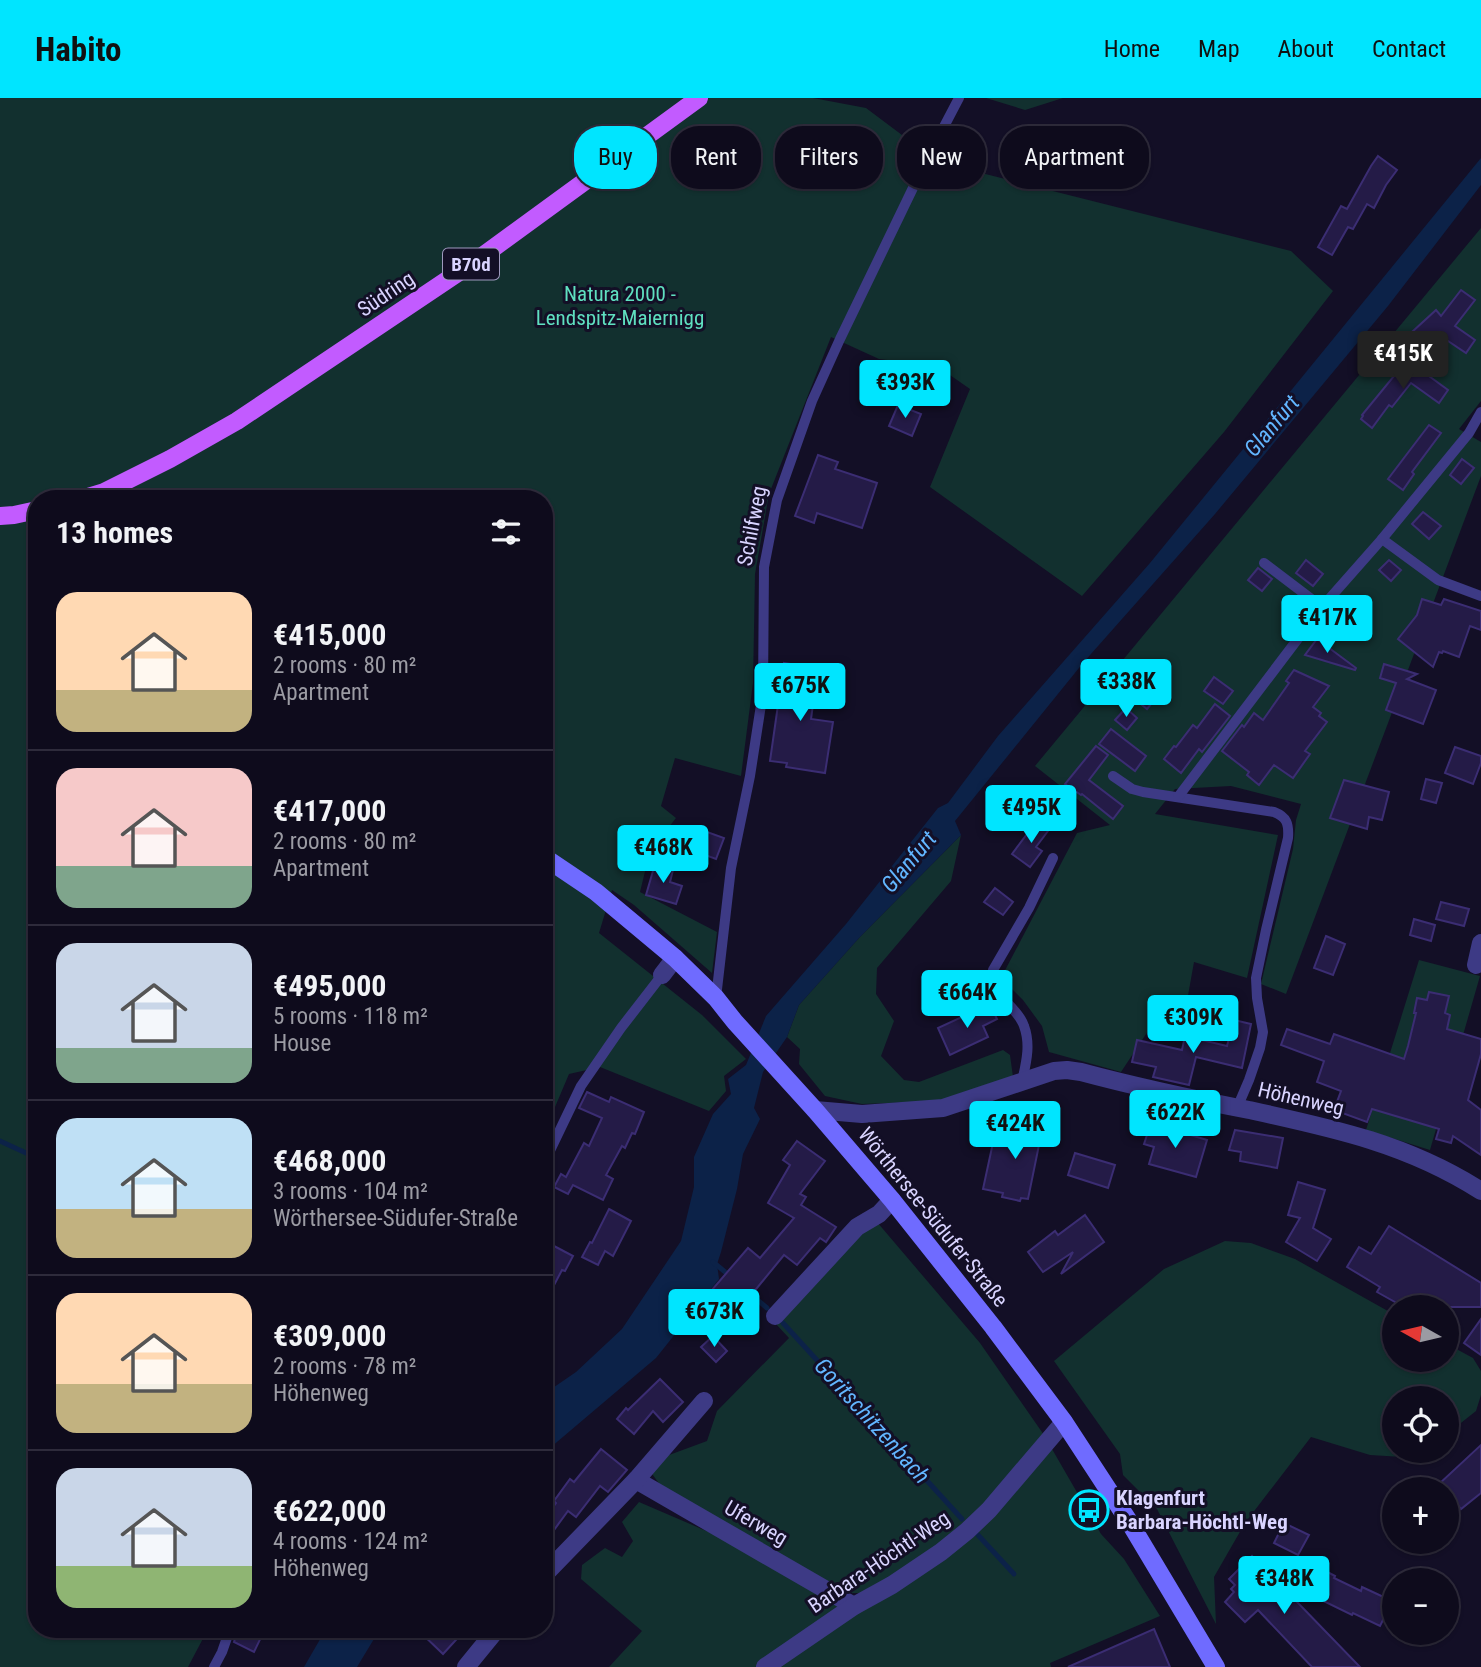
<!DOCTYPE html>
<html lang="en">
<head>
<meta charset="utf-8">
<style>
  body { margin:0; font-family:"Roboto Condensed",sans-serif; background:#171425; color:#f1f3f6; height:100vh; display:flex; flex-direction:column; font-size:26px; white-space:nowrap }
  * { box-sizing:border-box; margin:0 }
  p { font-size:23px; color:#9b9ba3 }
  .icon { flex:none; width:38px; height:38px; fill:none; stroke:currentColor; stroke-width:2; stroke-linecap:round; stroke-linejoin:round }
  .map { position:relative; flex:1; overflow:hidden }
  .sheet { position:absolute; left:28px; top:392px; width:525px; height:1148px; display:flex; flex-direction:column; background:#0e0b1c; border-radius:28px; box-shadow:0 2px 5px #0004,0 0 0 2px #2e2b3b }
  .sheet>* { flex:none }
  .top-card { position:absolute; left:574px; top:28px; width:665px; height:63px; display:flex; gap:14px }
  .needle { width:46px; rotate:278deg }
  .buttons { position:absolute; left:1382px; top:1197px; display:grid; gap:14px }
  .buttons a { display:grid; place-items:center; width:77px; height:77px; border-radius:50%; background:#0e0b1c; box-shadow:0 2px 5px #0004,0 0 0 2px #2e2b3b; font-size:35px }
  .price { position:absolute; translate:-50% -60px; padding:0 16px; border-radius:7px; background:#00e5ff; color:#111; font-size:23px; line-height:46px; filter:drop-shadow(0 2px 4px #0008) }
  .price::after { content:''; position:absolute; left:50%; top:42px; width:21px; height:16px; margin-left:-10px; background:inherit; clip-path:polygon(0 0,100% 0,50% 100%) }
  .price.active { background:#222; color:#fff }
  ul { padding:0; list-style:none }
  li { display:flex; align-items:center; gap:21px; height:175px; padding:0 28px }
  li+li { border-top:2px solid #2e2b3b }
  li span { display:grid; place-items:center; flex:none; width:196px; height:140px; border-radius:21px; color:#555 }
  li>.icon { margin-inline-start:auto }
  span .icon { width:84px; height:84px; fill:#fffc; stroke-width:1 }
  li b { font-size:30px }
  h2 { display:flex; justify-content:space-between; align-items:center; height:84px; padding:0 28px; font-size:30px }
  .tag { padding:0 24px; border-radius:28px; background:#0e0b1c; box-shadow:0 2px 5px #0004,0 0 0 2px #2e2b3b; font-size:24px; line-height:63px }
  .tag.active { background:#00e5ff; color:#111 }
  header { display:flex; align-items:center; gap:42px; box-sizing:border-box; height:98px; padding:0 35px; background:#00e5ff; color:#111 }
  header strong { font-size:33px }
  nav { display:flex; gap:38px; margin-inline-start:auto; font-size:24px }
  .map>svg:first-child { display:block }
</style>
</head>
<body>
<header>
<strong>Habito</strong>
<nav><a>Home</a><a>Map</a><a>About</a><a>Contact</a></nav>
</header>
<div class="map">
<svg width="1481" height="1569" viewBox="0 0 1481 1569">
  <rect width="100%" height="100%" fill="#130f26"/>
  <g fill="#12302f">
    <polygon points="0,0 813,0 866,10 938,64 1291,153 1333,193 1224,334 1082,498 930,389 970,291 937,268 879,261 831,239 769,396 755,476 753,585 741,678 675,660 661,708 676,720 650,753 640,794 717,834 712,875 634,807 612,792 599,835 702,917 746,961 724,978 726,993 709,1013 600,969 569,976 544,1035 544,401 37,401 37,1531 208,1531 188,1569 0,1569"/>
    <polygon points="986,0 1063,0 1025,12"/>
    <polygon points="1481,130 1481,303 1459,331 1481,344 1481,378 1286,896 1261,886 1293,751 1296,722 1301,706 1231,688 1175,691 1155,716 1278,737 1247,880 1194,864 1182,931 1152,927 1121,974 1049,954 1042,928 1023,902 1001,880 1077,735 1110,727 1035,668"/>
    <polygon points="961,737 951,783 877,870 876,896 894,923 881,958 904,982 919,984 1003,952 1010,957 1013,979 942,1003 862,1006 825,998 799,966 800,951 787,939 799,907 859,840"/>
    <polygon points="1419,862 1480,878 1430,1052 1366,1032"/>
    <polygon points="877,1124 980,1245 1044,1337 964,1428 936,1450 863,1495 845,1495 663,1391 650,1373 661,1360 707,1343 717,1313 789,1240 775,1225 862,1133"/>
    <polygon points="1225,1143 1251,1145 1295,1161 1395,1217 1395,1262 1447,1262 1447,1246 1473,1260 1481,1273 1481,1297 1476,1313 1447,1336 1447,1300 1395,1300 1395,1353 1427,1353 1419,1360 1370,1357 1311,1339 1245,1425 1214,1479 1216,1526 1157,1411 1123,1377 1120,1356 1054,1263 1164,1171"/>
    <polygon points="1052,1351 1101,1436 1124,1461 1160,1518 1050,1565 1051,1569 609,1569 642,1533 581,1481 582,1467 605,1450 622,1459 633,1443 622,1424 639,1404 725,1441 855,1515"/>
  </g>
  <g fill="#0c2248">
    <polygon points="1481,60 1481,87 1388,208 1215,416 1083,565 955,723 961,737 859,840 799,907 787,939 763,974 754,1010 760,1021 743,1056 737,1091 721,1154 717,1166 719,1181 656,1260 544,1355 544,1296 576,1274 622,1231 681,1143 694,1089 694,1059 713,1016 731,996 728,981 746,967 766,918 846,826 938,710 948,705 998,638 1150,465"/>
    <polygon points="326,1531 380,1531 357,1569 304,1569"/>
  </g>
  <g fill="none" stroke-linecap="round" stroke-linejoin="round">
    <g stroke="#0c2248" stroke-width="5">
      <polyline points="0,1043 37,1060"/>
      <polyline points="713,1164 730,1178"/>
      <polyline points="748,1194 767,1210"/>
      <polyline points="783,1225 962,1421"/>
      <polyline points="978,1437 1014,1476"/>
    </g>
  </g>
  <g fill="#241b47" stroke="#3b2d73" stroke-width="2">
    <polygon points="1378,58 1397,72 1386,87 1374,110 1367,106 1353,131 1348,129 1332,157 1318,149 1341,108 1347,111 1371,68"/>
    <polygon points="1461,192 1475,202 1455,228 1475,242 1466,255 1442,239 1431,249 1412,234 1436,212 1441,218"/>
    <polygon points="1407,262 1448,292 1439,305 1411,285 1392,309 1389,307 1372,330 1361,321 1363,318 1362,317"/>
    <polygon points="898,307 921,316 912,338 889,328"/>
    <polygon points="1429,327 1441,335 1412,374 1414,376 1403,392 1388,381"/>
    <polygon points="818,357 838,364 835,371 877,385 862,430 817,415 814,425 795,418"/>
    <polygon points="1462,361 1474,370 1461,386 1450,377"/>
    <polygon points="1423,414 1441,428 1429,441 1412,426"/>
    <polygon points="1306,462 1323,476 1313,488 1296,475"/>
    <polygon points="1389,462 1401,472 1391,483 1379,472"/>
    <polygon points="1258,470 1272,481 1262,493 1248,482"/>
    <polygon points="1422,501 1441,507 1444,501 1481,513 1481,532 1470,528 1459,559 1443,553 1442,555 1439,554 1433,569 1398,541 1417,517"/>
    <polygon points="1317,541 1356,570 1355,572 1305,557"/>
    <polygon points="784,565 818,570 811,621 833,624 825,675 786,669 787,665 770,663"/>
    <polygon points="1384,566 1417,576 1407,581 1436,592 1423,626 1386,612 1396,585 1380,580"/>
    <polygon points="1294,572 1329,588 1313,609 1321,615 1319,618 1327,624 1305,653 1310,656 1293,680 1274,667 1259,687 1247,677 1249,674 1222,653 1242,627 1244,629 1254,615 1263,622 1289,585 1286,583"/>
    <polygon points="1214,579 1233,593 1223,606 1204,593"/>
    <polygon points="1146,590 1157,599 1147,611 1136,602"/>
    <polygon points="1215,606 1230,618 1202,654 1199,651 1181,675 1164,661 1174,648 1176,649 1193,627 1197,630"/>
    <polygon points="1126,610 1137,620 1127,632 1115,622"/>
    <polygon points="1111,631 1146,658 1135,673 1099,646"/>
    <polygon points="1096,648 1108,657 1089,682 1123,708 1113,721 1082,696 1081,697 1065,686"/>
    <polygon points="1455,649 1481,658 1481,665 1473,686 1445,675"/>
    <polygon points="1426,681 1442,685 1436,705 1421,701"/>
    <polygon points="1344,682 1389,694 1382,722 1369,719 1367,731 1330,720"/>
    <polygon points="1036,724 1048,733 1036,749 1042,753 1030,769 1012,756"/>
    <polygon points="693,729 724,740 716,761 686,750"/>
    <polygon points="655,766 673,772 670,784 682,788 676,806 646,797"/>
    <polygon points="995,790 1013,804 1003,817 984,804"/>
    <polygon points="1441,804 1469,811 1464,828 1436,821"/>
    <polygon points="1414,821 1435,827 1431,843 1410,837"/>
    <polygon points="1326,838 1345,846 1333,877 1314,870"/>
    <polygon points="1429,894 1449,898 1445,915 1450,917 1447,931 1481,941 1481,956 1468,1002 1481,1012 1481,1057 1453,1038 1451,1045 1436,1041 1439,1031 1372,1011 1367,1024 1334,1012 1341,993 1317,984 1324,963 1281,947 1287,931 1330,946 1334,936 1404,961 1408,948 1416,915 1414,915 1417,900 1427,902"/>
    <polygon points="990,906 997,921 983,928 988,939 950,957 938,930"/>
    <polygon points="1234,922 1251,926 1242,970 1196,959 1189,987 1153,979 1156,969 1132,964 1137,942 1182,952 1185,938 1227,948"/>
    <polygon points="587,994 609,1004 611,999 644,1014 635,1036 632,1035 625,1050 622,1048 606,1077 613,1081 603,1102 573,1087 568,1096 554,1089 561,1076 566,1079 584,1045 589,1048 602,1020 579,1010"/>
    <polygon points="1034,1011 1049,1017 1038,1041 1040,1042 1028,1101 1021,1100 1020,1103 1002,1099 1003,1095 983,1091 994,1040 1019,1045"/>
    <polygon points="1151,1025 1207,1042 1196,1079 1149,1066 1154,1049 1144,1046"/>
    <polygon points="1235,1032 1283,1040 1277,1070 1240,1063 1241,1054 1229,1052"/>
    <polygon points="797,1043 825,1063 800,1096 806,1099 801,1107 836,1129 826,1144 820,1140 797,1167 784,1157 748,1201 750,1202 731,1223 705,1200 748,1150 760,1160 794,1120 768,1105 790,1067 783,1062"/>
    <polygon points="1075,1055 1115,1067 1108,1090 1068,1077"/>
    <polygon points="1298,1084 1325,1092 1313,1130 1331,1141 1317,1163 1286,1144 1300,1120 1288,1117"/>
    <polygon points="609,1111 631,1123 613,1158 605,1153 598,1167 582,1159 590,1144 592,1145"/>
    <polygon points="1085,1117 1104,1144 1061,1176 1073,1154 1043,1174 1028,1154 1055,1133 1058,1137"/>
    <polygon points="1389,1128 1481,1185 1481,1209 1404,1209 1377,1194 1380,1189 1347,1169 1359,1149 1371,1156"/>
    <polygon points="554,1148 573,1158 565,1173 562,1172 544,1206 544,1167"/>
    <polygon points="1481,1221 1481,1257 1464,1245"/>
    <polygon points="713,1238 727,1253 716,1264 701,1249"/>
    <polygon points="660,1281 683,1304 663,1324 653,1313 634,1336 617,1321 626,1310 628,1312"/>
    <polygon points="1481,1347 1481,1395 1461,1411 1447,1395 1447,1391 1444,1391 1439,1386"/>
    <polygon points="601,1351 627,1372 608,1394 600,1388 576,1419 568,1413 554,1432 544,1425 544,1421 556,1405 554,1403 570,1381 574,1384"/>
    <polygon points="1284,1425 1309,1437 1298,1457 1274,1445"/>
    <polygon points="1252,1458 1299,1506 1360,1569 1312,1569 1258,1512 1245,1524 1225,1504 1234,1494 1231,1491 1235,1487 1229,1481"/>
    <polygon points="1318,1469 1335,1478 1334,1480 1361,1493 1362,1489 1388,1501 1382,1512 1387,1514 1380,1528 1353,1515 1352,1517 1305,1494"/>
    <polygon points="238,1531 265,1531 254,1554 234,1544"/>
    <polygon points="417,1531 466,1531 443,1556"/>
    <polygon points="1154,1531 1170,1569 1068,1569"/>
  </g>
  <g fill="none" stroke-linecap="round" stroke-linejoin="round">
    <g stroke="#3d3a85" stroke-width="10">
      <polyline points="1382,441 1438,482 1481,498"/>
      <polyline points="1264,465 1322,509"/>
      <path d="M1113 678 1132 691 1143 694 1274 714C1287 719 1289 726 1288 740L1266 832 1256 880 1257 900 1263 934 1260 950 1249 982 1237 1010"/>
      <polyline points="1178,699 1322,509 1382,441 1469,335 1481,314"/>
      <polyline points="716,900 731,770 750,678 763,594 764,469 777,402 812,303 840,241 926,63 959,0"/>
      <path d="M1022 984C1026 965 1031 947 1024 928 1017 907 988 897 993 872L1029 810 1053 760"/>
      <polyline points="544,1065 581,988 621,930 662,877"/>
      <polyline points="214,1569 222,1554 230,1531"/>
    </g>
    <g stroke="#3d3a85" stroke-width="18">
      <polyline points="1476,867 1481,845"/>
      <polyline points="662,877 675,860"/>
      <path d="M815 1012 862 1016 943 1010 1054 973 1067 972 1081 974C1137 989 1193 1001 1249 1012 1332 1030 1408 1046 1481 1093"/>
      <polyline points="775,1218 857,1129 879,1116 892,1102"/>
      <polyline points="636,1382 854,1508"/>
      <polyline points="544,1477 636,1382 704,1303"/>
      <polyline points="466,1569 497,1531"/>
      <polyline points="765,1569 854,1508 892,1487 941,1454 967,1433 989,1412 1064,1324"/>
    </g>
    <polyline stroke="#6f6bff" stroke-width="18" points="544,759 596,794 675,860 716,900 735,924 815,1012 892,1102 993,1229 1064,1324 1128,1422 1216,1569"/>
    <g stroke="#c25bff" stroke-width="18">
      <polyline points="81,401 104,394 170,361 237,323 477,162 699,0"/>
      <polyline points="0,418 14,417 37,412"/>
    </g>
  </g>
  <defs>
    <g id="bus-ring" transform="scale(2.0125)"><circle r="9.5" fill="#130f26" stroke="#00e5ff" stroke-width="1.5"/><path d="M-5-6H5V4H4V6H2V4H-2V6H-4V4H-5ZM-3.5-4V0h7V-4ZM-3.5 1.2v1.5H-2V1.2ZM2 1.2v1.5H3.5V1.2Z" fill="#00e5ff"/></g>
  </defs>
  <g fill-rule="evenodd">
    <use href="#bus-ring" x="1089" y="1412"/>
  </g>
  <g text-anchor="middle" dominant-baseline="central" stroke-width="6" stroke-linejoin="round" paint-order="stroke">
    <rect fill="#130f26" stroke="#9e99be" stroke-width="2" x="443" y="150.5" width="56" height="31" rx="5"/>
    <g font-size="19" font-weight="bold" fill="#d9d4ff">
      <text x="471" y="166">B70d</text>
    </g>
    <g font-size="21" fill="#d9d4ff" stroke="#130f26">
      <text transform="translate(386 196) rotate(-34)">Südring</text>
      <text transform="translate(752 428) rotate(-79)">Schilfweg</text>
      <text transform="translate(1301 1001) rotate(13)">Höhenweg</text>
      <text transform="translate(933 1119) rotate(51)">Wörthersee-Südufer-Straße</text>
      <text transform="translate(756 1425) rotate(30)">Uferweg</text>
      <text transform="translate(879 1464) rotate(-34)">Barbara-Höchtl-Weg</text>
    </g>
    <g font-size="21" fill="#5fe0c0" stroke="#130f26">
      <text x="620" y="196">Natura 2000 -<tspan x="620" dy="24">Lendspitz-Maiernigg</tspan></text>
    </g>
    <g font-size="21" font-weight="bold" fill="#d9d4ff" stroke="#130f26" text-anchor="start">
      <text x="1116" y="1400">Klagenfurt<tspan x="1116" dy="24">Barbara-Höchtl-Weg</tspan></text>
    </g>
    <g font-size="23" font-style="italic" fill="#62b6ff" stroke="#130f26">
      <text transform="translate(1272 328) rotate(-50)">Glanfurt</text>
      <text transform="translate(909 764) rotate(-50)">Glanfurt</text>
      <text transform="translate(872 1323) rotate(48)">Goritschitzenbach</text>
    </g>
  </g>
</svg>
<div class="buttons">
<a><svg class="needle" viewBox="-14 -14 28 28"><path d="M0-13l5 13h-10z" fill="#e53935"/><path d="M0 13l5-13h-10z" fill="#9b9ba3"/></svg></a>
<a><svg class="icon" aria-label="locate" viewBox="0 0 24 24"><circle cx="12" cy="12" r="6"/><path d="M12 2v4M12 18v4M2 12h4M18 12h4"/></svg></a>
<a>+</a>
<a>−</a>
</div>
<b class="price active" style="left:1403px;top:293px">€415K</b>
<b class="price" style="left:905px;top:322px">€393K</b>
<b class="price" style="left:1327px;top:557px">€417K</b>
<b class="price" style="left:1126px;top:621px">€338K</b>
<b class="price" style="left:800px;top:625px">€675K</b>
<b class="price" style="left:1031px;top:747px">€495K</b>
<b class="price" style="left:663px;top:787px">€468K</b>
<b class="price" style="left:967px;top:932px">€664K</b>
<b class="price" style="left:1193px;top:957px">€309K</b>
<b class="price" style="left:1175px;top:1052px">€622K</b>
<b class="price" style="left:1015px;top:1063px">€424K</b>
<b class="price" style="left:714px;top:1251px">€673K</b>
<b class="price" style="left:1284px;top:1518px">€348K</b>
<div class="top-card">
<a class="tag active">Buy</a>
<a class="tag">Rent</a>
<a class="tag">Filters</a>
<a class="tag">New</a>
<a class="tag">Apartment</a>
</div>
<section class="sheet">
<h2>13 homes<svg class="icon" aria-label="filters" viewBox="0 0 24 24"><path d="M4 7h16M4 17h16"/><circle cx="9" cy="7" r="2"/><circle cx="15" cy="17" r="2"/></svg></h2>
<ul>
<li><span style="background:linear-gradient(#ffd9b3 70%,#c2b280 0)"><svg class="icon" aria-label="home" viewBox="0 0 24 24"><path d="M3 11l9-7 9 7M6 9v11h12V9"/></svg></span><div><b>€415,000</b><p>2 rooms · 80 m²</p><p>Apartment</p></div></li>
<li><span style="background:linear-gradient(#f6c9c9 70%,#7fa58c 0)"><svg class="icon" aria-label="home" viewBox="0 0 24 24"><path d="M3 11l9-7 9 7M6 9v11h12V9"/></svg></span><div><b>€417,000</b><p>2 rooms · 80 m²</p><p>Apartment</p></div></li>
<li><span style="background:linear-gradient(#c9d6e8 75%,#7fa58c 0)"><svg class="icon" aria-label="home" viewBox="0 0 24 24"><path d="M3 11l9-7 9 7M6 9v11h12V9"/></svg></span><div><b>€495,000</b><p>5 rooms · 118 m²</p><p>House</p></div></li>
<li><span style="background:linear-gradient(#bfe0f5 65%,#c2b280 0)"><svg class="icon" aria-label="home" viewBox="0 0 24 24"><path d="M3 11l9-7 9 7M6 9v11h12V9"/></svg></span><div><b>€468,000</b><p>3 rooms · 104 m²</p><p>Wörthersee-Südufer-Straße</p></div></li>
<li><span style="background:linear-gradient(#ffd9b3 65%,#c2b280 0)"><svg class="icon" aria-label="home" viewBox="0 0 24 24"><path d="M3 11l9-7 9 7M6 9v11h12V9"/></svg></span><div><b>€309,000</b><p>2 rooms · 78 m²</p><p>Höhenweg</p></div></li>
<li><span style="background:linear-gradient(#c9d6e8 70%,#8fb573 0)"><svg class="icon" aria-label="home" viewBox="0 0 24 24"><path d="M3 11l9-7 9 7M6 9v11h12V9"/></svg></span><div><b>€622,000</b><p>4 rooms · 124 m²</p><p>Höhenweg</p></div></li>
</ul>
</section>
</div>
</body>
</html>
